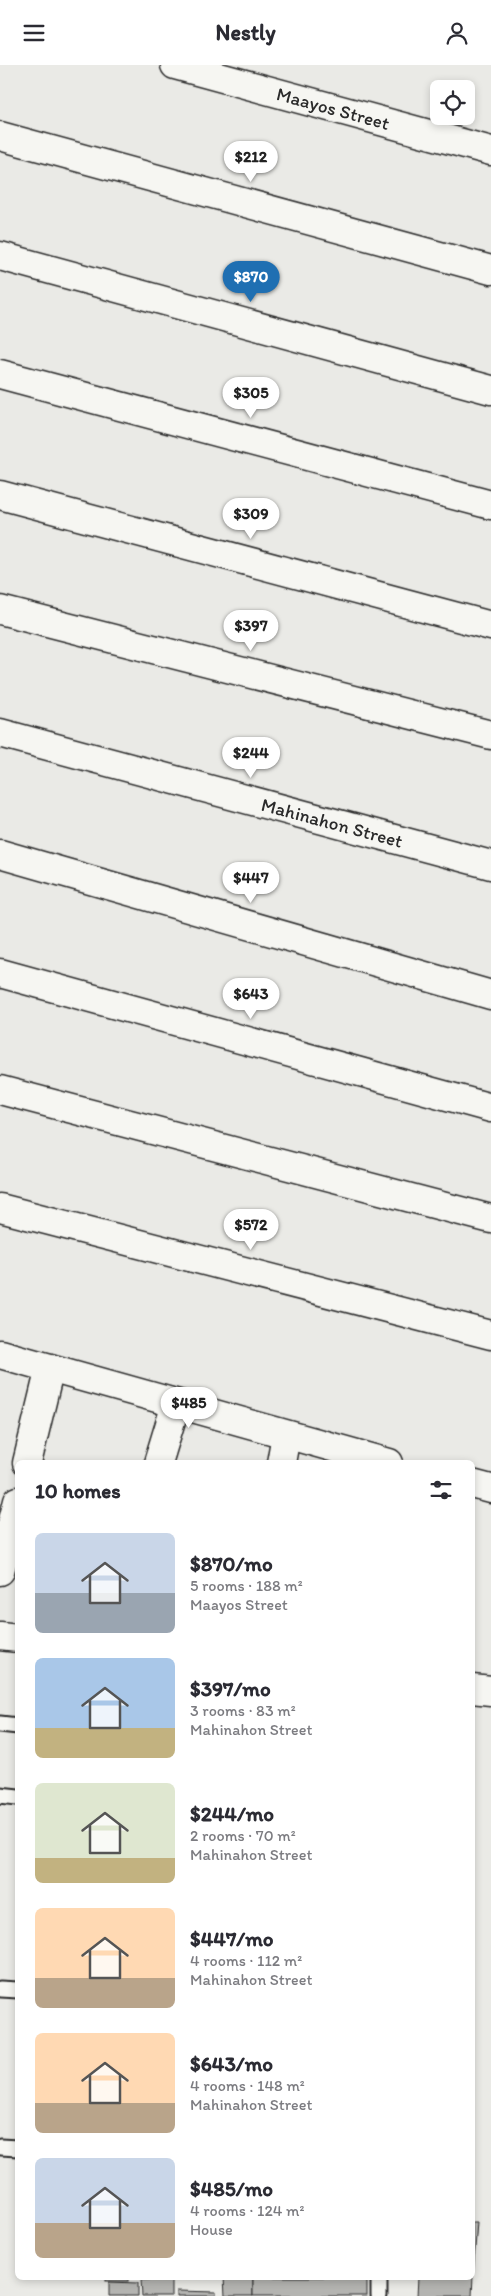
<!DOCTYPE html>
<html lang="en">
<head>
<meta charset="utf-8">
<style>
  body { margin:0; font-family:Itim,sans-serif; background:#f7f7f7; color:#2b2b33; height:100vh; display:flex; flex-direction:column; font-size:19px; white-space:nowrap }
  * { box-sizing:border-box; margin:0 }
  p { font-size:16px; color:#7c7c81 }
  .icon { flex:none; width:28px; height:28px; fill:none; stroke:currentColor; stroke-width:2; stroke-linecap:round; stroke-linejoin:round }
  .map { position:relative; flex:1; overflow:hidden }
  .drawer { position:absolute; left:15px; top:1395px; width:460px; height:820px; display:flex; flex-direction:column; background:#fff; border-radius:8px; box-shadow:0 2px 8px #0003 }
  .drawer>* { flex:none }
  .tools { position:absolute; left:430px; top:15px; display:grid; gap:10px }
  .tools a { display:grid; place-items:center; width:45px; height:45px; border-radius:8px; background:#fff; box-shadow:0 2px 8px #0003; font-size:25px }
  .price { position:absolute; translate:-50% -42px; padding:0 11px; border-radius:18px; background:#fff; color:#222; font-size:16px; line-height:32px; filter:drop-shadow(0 1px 2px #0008) }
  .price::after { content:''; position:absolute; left:50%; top:30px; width:15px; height:11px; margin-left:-8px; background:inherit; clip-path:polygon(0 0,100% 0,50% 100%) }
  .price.on { background:#1f6fb2; color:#fff }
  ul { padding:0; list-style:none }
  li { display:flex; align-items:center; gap:15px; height:125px; padding:0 20px }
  li span { display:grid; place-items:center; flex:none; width:140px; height:100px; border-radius:8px; color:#555 }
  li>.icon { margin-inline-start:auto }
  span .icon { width:60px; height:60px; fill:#fffc; stroke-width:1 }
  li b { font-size:21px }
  h2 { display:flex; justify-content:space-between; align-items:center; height:60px; padding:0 20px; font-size:21px }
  header { display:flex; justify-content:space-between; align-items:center; height:65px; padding:0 20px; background:#fff; font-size:22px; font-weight:800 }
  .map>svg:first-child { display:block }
</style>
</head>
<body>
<header><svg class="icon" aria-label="menu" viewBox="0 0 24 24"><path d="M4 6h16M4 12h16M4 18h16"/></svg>Nestly<svg class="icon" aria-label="person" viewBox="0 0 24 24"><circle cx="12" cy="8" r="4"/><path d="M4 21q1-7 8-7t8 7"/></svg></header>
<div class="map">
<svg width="491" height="2231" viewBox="0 0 491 2231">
  <rect width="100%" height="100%" fill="#eaeae6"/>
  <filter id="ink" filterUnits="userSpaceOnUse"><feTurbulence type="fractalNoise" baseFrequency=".02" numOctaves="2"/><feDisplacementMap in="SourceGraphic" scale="10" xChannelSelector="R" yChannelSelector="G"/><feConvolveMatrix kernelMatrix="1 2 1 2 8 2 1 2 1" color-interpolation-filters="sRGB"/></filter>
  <g filter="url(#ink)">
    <g fill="#b4b4b1" stroke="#2b2b2b">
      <polygon points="472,2157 477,2157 473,2211 472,2211"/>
      <polygon points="473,2211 472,2231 417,2231 418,2212 472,2212"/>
      <rect x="106" y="2212" width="22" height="4"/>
      <polygon points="224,2212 253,2212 253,2231 225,2231"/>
      <rect x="253" y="2212" width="114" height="19"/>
      <polygon points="172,2214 172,2231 142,2231 141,2215"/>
      <polygon points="109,2217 138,2218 138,2231 109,2231"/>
      <polygon points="177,2226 216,2227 216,2231 177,2231"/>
    </g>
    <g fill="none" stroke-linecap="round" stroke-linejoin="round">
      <g stroke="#2b2b2b" stroke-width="19">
        <g id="lane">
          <polyline points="0,1659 18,1661"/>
          <polyline points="0,1730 18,1732"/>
          <polyline points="0,1924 18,1925"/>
          <polyline points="0,2082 18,2083"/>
          <polyline points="379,2231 379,2212"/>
        </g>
      </g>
      <g stroke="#2b2b2b" stroke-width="31">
        <g id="street">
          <path id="s1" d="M175 0 491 86"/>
          <polyline points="0,71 491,205"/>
          <polyline points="0,191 491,325"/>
          <polyline points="0,309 491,440"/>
          <polyline points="0,430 491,561"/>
          <polyline points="0,545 491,670"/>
          <path id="s2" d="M0 668 491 800"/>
          <polyline points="0,789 491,930"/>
          <polyline points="0,908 491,1043"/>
          <polyline points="0,1025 491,1154"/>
          <polyline points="0,1143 491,1270"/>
          <polyline points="0,1289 389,1398"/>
          <polyline points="27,1398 50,1303"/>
          <polyline points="158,1398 176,1339"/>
          <polyline points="281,1398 286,1370"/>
          <polyline points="472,1419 491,1424"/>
          <polyline points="0,1506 18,1436"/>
          <polyline points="0,1571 18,1573"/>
          <polyline points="472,1624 491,1626"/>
        </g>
      </g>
      <use href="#lane" stroke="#f6f6f2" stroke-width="15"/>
      <use href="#street" stroke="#f6f6f2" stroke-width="28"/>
    </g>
  </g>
  <g text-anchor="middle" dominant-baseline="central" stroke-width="4" stroke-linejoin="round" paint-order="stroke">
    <g font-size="19" fill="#2b2b2b" stroke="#f6f6f2">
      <text stroke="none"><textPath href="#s1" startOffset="164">Maayos Street</textPath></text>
      <text stroke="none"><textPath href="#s2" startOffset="344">Mahinahon Street</textPath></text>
    </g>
  </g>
</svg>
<div class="tools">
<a><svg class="icon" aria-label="locate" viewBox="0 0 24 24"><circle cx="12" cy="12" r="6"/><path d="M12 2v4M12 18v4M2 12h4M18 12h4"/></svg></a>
</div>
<b class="price" style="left:251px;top:118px">$212</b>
<b class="price on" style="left:251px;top:238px">$870</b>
<b class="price" style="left:251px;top:354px">$305</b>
<b class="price" style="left:251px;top:475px">$309</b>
<b class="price" style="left:251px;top:587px">$397</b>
<b class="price" style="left:251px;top:714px">$244</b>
<b class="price" style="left:251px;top:839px">$447</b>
<b class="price" style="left:251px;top:955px">$643</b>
<b class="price" style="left:251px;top:1186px">$572</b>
<b class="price" style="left:189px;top:1364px">$485</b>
<section class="drawer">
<h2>10 homes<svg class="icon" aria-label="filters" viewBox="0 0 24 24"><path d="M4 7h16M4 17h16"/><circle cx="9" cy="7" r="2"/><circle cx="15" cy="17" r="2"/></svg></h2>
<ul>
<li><span style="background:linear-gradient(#c9d6e8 60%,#9aa5b1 0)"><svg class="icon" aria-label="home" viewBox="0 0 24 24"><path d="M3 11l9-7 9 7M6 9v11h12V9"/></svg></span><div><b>$870/mo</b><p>5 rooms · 188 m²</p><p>Maayos Street</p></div></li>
<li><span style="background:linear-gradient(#a9c7e8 70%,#c2b280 0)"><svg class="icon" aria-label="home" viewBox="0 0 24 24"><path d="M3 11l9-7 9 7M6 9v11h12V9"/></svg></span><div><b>$397/mo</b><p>3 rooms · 83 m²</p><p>Mahinahon Street</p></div></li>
<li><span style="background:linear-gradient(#dfe7d0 75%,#c2b280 0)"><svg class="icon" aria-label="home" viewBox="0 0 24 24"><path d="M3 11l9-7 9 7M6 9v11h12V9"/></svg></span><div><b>$244/mo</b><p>2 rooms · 70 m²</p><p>Mahinahon Street</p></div></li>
<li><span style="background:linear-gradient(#ffd9b3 70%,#b9a48a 0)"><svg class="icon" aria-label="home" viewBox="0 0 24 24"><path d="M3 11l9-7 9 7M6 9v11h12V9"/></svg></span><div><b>$447/mo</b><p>4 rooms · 112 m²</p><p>Mahinahon Street</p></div></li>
<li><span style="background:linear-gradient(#ffd9b3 70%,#b9a48a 0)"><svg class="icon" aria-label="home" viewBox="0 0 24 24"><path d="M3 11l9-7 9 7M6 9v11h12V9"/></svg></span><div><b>$643/mo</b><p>4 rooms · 148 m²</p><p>Mahinahon Street</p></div></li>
<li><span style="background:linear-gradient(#c9d6e8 65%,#b9a48a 0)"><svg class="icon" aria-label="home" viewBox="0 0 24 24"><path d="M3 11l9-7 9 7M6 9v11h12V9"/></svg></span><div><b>$485/mo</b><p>4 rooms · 124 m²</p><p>House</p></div></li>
</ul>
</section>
</div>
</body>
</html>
